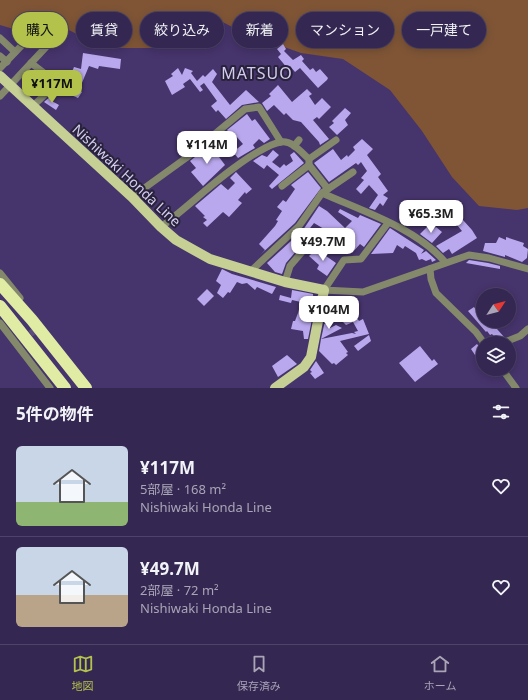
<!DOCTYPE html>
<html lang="ja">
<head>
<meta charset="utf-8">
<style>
  body { margin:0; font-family:"Noto Sans","Noto Sans JP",sans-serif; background:#3f335b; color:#f1f3f6; height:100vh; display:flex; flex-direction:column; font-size:15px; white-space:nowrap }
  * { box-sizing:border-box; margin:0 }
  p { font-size:13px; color:#a9a5b7 }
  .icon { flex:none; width:22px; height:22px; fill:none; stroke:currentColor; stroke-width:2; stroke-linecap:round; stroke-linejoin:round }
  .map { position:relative; height:388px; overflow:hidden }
  .side { display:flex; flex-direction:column; background:#342751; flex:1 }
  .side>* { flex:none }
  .banner { position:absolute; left:12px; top:12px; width:504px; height:36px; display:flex; gap:8px }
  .needle { width:26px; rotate:54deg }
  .fabs { position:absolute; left:476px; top:288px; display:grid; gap:8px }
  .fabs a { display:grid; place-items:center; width:40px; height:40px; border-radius:50%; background:#342751; box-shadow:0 2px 10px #0003,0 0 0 1px #4e4468; font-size:20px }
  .price { position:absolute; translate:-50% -34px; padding:0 9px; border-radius:8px; background:#fff; color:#222; font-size:13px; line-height:26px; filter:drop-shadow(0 1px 2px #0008) }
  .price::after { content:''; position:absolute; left:50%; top:24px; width:12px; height:9px; margin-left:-6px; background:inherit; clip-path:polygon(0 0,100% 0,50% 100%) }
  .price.selected { background:#b3c24b; color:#111 }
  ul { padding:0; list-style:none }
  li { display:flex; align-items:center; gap:12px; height:100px; padding:0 16px }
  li+li { border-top:1px solid #4e4468 }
  li span { display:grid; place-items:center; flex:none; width:112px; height:80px; border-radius:6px; color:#555 }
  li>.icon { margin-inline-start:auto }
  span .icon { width:48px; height:48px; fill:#fffc; stroke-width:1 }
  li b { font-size:17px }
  h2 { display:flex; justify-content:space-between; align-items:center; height:48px; padding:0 16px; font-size:17px }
  .tag { padding:0 14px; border-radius:18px; background:#342751; box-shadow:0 2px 10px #0003,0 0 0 1px #4e4468; font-size:14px; line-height:36px }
  .tag.selected { background:#b3c24b; color:#111 }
  .tab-bar { display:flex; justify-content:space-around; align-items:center; height:56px; border-top:1px solid #4e4468; background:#342751; font-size:11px; color:#a9a5b7 }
  .tab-bar a { display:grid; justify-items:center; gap:2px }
  .tab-bar .selected { color:#b3c24b }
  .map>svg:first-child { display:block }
</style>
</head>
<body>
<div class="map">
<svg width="528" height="388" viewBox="0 0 528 388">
  <rect width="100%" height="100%" fill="#46346c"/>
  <polygon fill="#7f5536" points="0,0 528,0 528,208 517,210 479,206 452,177 422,131 390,90 343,59 301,53 242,32 205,13 161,48 104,48 57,24 40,37 0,25"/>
  <g fill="#baa8ee">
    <polygon points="283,44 286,49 284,51 293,60 301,55 304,59 302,61 310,70 313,68 316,72 320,69 328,78 327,80 318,88 300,68 295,72 290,66 288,69 278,57 281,54 277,49"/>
    <polygon points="83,53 121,59 120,69 99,66 98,69 89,66 79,90 82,92 78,98 69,94 71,90 64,87 66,80 62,77 65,71 71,74 74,67 81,69"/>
    <polygon points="178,68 182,75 185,68 193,71 191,73 197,81 203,75 205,77 213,69 217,74 212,82 230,105 246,90 259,102 242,105 226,119 218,110 216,112 211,106 217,101 204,83 200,86 203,90 200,92 190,79 183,84 185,87 172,95 165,81 173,76 171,74"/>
    <polygon points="30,72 47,86 39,94 25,79"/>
    <polygon points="278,85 292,102 307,89 312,94 309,96 315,105 322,98 331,107 319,119 317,117 313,120 329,139 320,145 319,142 301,122 293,120 286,113 284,115 274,105 267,111 262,103 271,96 269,94"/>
    <polygon points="52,95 50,100 59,105 56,110 44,102"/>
    <polygon points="345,108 351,113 345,120 348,125 337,135 329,127 334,123 332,121"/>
    <polygon points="247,114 252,121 255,119 270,139 264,143 259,139 253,145 255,148 238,158 233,152 243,144 236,136 233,137 227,130"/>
    <polygon points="362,139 373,149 367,155 381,174 378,177 388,191 383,195 388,198 383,206 380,203 375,210 369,208 378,195 369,185 361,194 356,189 364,180 361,178 367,171 361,162 358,165 356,163 329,182 314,163 333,149 341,160 347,155 348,157 355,150 353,147"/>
    <polygon points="210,145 225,165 203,186 191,172 196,168 190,161"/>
    <polygon points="273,150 279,155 272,162 280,168 284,164 286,166 293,161 290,155 294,152 304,163 272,189 269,186 279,175 267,165 264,169 253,161 262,155 267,157"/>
    <polygon points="236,172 252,189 246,194 245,192 238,200 242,203 229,217 223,212 207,227 203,223 207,220 203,217 205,216 195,206 221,184 228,190 235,183 230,178"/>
    <polygon points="308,172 321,188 295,223 260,255 265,250 259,244 275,226 278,221 276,220 282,211 277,207 283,200 286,202 295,189 291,185"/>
    <polygon points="319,206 327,211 345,228 352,221 338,212 340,209 358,218 360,215 381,224 364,247 360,244 352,253 335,237 324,247 319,245 316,242 324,229 314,223 300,241 305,245 298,249 286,263 282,274 275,272 267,263 303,230"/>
    <polygon points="463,220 472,230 477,238 452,254 449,249 443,253 436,246 462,231 457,225"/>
    <polygon points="428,226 432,230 436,227 442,232 432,243 420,234"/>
    <polygon points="390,228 424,250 421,254 426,251 436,260 432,262 431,259 426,261 422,259 419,260 416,253 405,246 403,249 397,245 393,253 371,254"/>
    <polygon points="499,237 506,240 506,237 524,243 523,246 528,249 527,258 522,262 505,255 505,257 483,251 485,243 496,243"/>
    <polygon points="316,249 336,263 327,276 317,269 319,265 309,256"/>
    <polygon points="469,260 488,263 500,266 500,269 466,263"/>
    <polygon points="222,269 232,274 276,287 272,294 257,287 255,290 247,283 242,284 237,282 230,293 228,292 223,298 217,293 221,285 216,281"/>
    <polygon points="207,289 214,296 204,306 197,299"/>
    <polygon points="292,290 313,294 314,309 308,339 304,339 303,331 291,329 293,321 295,321 298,313 301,302 292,300 291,303 279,300 280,295 291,298"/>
    <polygon points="350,307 359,321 363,319 369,334 340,341 348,352 346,353 348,355 336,365 334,363 332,364 319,351 321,339 352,333 356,334 354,332 358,331 353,322 346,325 342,321 344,320 340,313"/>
    <polygon points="474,307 483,321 490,321 504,337 498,341 492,334 490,335 487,331 486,332 468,311"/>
    <polygon points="327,320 324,324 330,324 330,328 336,325 342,328 321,339 325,321"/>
    <polygon points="369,335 371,341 358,351 354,346"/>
    <polygon points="477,344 483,352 483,358 479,361 471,349"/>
    <polygon points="420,346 432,361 434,359 438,364 415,382 399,363"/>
    <polygon points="287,355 297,364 278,377 272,366"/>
    <polygon points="316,361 324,373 315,379 310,373 312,372 310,370"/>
  </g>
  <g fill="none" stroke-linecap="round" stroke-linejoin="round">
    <polyline stroke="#5b4b80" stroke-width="7" stroke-dasharray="7 3.5" stroke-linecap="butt" points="22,340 41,326"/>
    <g stroke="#84896c" stroke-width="7">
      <polyline points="0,38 15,52"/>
      <polyline points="0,56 7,62"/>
      <polyline points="31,63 57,83 33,106"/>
      <polyline points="0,68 24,43"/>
      <polyline points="0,96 46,47"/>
      <polyline points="294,146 299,140"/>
      <polyline points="309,159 336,140"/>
      <polyline points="282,186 309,165"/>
      <polyline points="328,189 353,172"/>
      <path d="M322 193C362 211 416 228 445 262"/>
      <polyline points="132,197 186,158 245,109 259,107 281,142"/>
      <polyline points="388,223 361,259 344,260 324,290 363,292 469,255 489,258 528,269"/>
      <path d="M161 227C193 203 221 174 256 153 263 149 273 143 281 142 292 140 302 153 309 159V165L328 189 322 193 299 226 252 270"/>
      <polyline points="430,269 431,279 436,293 476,332 484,343"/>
      <polyline points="0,273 20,298"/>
      <polyline points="285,282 290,266 302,252"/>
      <polyline points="0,323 50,388"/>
      <polyline points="502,343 520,336 528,329"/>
      <polyline points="502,369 516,388"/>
    </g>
    <polyline stroke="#c6d094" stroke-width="10" points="0,76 132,197 161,227 176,240 210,259 285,282 324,290 311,357 304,367 275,388"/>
    <g stroke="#e0eca4" stroke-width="12">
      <polyline points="0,284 32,320 86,388"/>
      <polyline points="0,306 65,388"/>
    </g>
  </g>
  <g text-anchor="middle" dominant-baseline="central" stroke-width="4" stroke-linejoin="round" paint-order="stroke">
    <g font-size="14" fill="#d4ccee" stroke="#29223b">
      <text transform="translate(127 175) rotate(43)">Nishiwaki Honda Line</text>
    </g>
    <g font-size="16" letter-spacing="1" fill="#d4ccee" stroke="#29223b">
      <text x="257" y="73">MATSUO</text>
    </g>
  </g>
</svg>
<div class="fabs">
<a><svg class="needle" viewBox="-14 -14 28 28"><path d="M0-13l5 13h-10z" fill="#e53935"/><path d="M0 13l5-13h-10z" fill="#a9a5b7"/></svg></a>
<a><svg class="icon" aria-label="layers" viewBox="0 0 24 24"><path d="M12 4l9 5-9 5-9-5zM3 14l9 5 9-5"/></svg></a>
</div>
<b class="price selected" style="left:52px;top:104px">¥117M</b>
<b class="price" style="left:207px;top:165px">¥114M</b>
<b class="price" style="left:431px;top:234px">¥65.3M</b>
<b class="price" style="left:323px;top:262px">¥49.7M</b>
<b class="price" style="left:329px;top:330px">¥104M</b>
<div class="banner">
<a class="tag selected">購入</a>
<a class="tag">賃貸</a>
<a class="tag">絞り込み</a>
<a class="tag">新着</a>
<a class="tag">マンション</a>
<a class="tag">一戸建て</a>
</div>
</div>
<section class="side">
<h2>5件の物件<svg class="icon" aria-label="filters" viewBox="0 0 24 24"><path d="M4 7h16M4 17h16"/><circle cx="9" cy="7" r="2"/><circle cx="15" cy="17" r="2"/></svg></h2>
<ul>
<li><span style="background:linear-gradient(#c9d6e8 70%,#8fb573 0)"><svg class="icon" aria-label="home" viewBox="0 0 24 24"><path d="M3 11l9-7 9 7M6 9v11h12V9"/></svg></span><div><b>¥117M</b><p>5部屋 · 168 m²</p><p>Nishiwaki Honda Line</p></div><svg class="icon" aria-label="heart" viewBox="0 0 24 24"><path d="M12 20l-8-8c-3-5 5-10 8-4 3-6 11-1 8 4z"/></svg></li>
<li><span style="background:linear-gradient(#c9d6e8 60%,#b9a48a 0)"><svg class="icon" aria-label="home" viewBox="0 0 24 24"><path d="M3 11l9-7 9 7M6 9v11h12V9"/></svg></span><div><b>¥49.7M</b><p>2部屋 · 72 m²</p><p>Nishiwaki Honda Line</p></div><svg class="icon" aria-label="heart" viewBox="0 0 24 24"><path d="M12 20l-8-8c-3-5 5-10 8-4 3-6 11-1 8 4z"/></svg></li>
</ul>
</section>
<nav class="tab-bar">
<a class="selected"><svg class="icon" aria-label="map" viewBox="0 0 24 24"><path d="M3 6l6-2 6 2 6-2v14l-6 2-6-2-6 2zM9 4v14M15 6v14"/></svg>地図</a>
<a><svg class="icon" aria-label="saved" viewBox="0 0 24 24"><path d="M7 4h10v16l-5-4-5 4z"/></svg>保存済み</a>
<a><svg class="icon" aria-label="home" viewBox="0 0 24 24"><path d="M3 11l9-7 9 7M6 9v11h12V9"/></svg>ホーム</a>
</nav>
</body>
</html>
